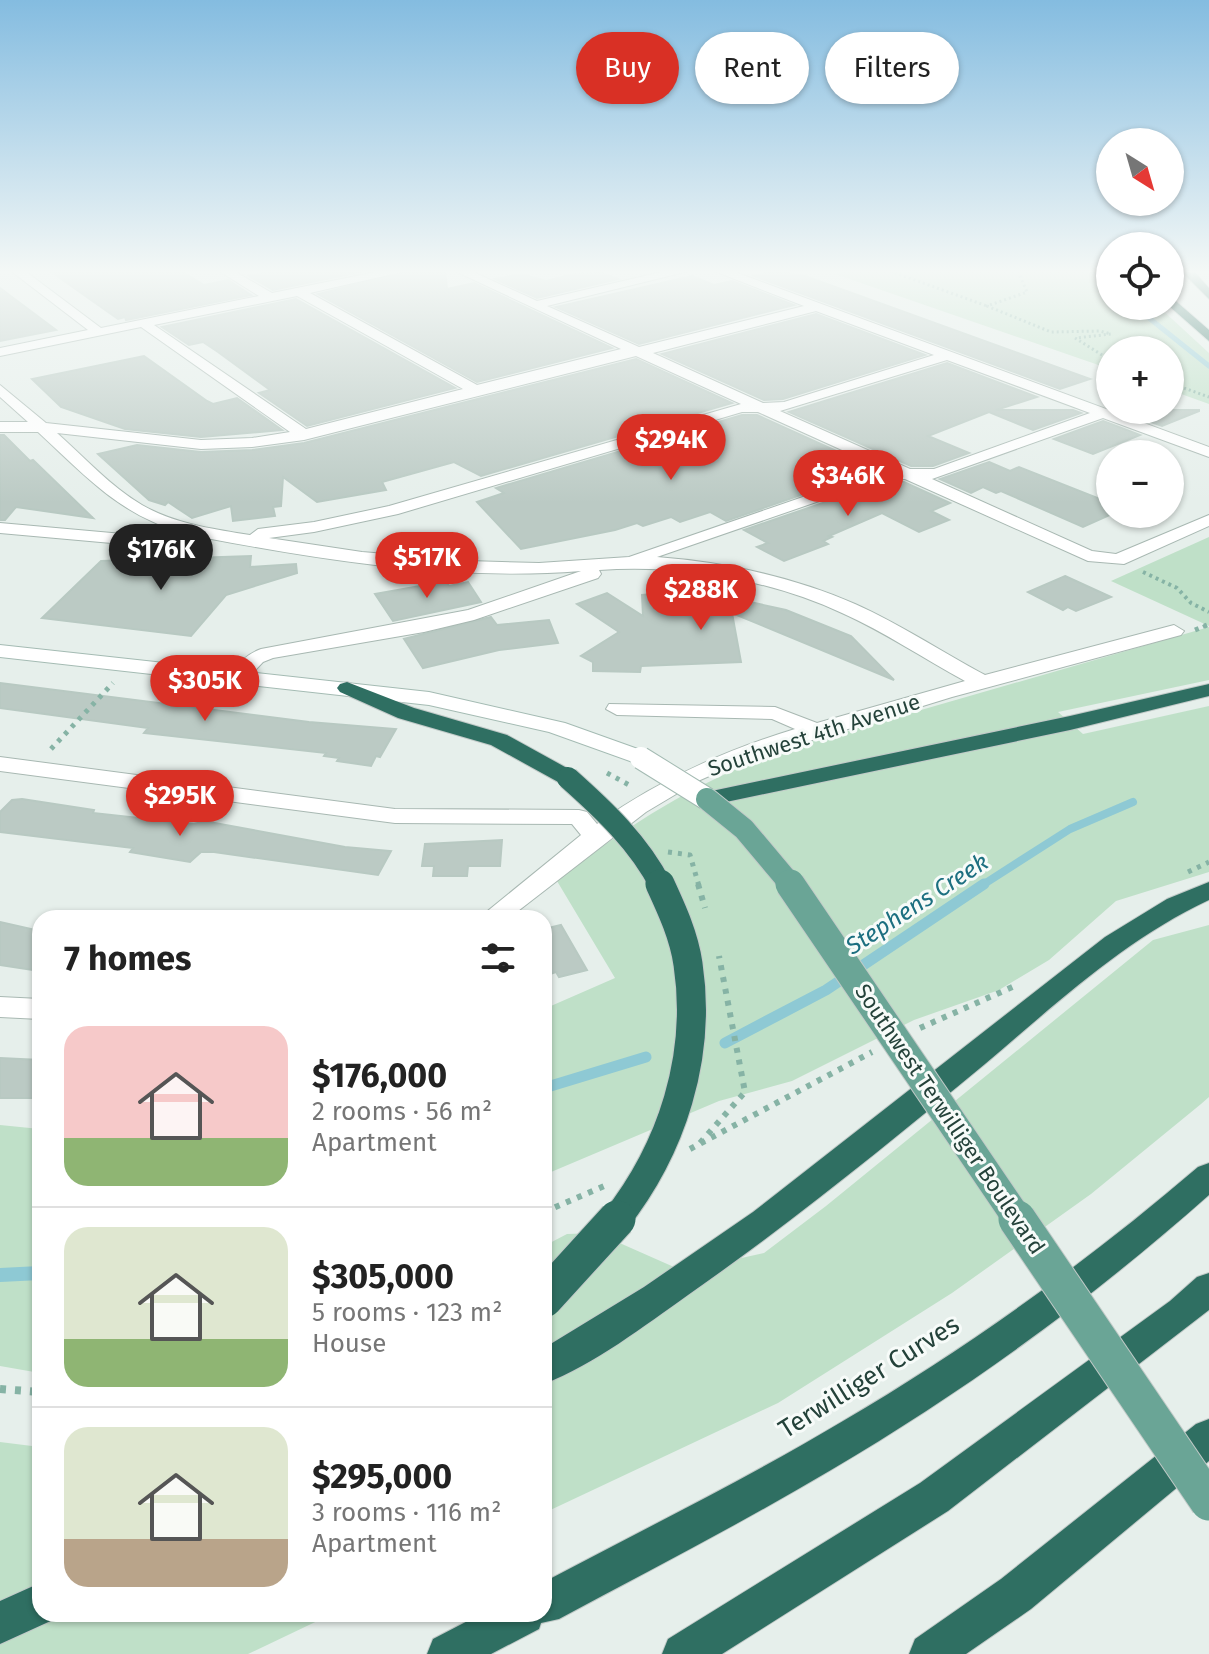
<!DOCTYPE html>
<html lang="en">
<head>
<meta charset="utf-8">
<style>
  body { margin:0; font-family:"Fira Sans",sans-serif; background:#f6f6f6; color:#222; height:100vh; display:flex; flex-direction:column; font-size:30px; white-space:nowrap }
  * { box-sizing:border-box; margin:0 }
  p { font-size:26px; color:#767676 }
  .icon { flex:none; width:44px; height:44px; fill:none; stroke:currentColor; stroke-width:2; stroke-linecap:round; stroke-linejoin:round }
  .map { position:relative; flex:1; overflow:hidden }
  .side { position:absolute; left:32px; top:910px; width:520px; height:712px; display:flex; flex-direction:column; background:#fff; border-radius:24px; box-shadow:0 2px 6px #0004 }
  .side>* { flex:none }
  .hud { position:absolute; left:576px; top:32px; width:512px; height:72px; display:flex; gap:16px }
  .needle { width:52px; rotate:143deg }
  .controls { position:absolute; left:1096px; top:128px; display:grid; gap:16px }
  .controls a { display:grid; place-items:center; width:88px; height:88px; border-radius:50%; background:#fff; box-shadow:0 2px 6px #0004; font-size:40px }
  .price { position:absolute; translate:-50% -68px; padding:0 18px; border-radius:28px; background:#d93025; color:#fff; font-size:26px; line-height:52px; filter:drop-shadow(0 2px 4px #0008) }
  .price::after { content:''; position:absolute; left:50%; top:48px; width:24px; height:18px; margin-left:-12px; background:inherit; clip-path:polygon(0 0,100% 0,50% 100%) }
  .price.on { background:#222; color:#fff }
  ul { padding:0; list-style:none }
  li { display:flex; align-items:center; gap:24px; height:200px; padding:0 32px }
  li+li { border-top:2px solid #e0e0e0 }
  li span { display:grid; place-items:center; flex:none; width:224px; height:160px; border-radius:24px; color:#555 }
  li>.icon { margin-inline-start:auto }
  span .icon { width:96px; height:96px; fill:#fffc; stroke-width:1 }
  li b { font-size:34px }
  h2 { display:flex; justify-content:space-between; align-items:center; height:96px; padding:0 32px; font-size:34px }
  .chip { padding:0 28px; border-radius:36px; background:#fff; box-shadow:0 2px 6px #0004; font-size:28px; line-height:72px }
  .chip.on { background:#d93025; color:#fff }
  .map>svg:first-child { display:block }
</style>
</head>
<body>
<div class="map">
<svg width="1209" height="1654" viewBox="0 0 1209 1654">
  <rect width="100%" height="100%" fill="#e6efeb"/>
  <g fill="#bfe0c8">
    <polygon points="846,271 1110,271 1110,306 1158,306 1209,353 1209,404 1170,390 1170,350 1110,350 1110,369 835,274"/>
    <polygon points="1209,537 1209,626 1111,581"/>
    <path d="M1209 627V680L1058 712 1083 734 1209 706V872L1116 901 1049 960 999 990 914 1020 792 1081 719 1101 544 1175V1009L615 978 557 881C630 823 692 785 779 751Z"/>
    <polygon points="1209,925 1209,1097 1201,1104 1091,1194 952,1293 778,1403 544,1513 544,1246 567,1234 597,1233 683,1271 764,1253 826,1206 1153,940"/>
    <polygon points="0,1125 40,1129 40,1373 0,1366"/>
    <polygon points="0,1442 40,1447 40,1614 332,1614 248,1654 0,1654"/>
  </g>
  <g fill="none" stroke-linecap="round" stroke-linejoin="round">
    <g stroke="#8ec9d4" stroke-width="5">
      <polyline points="1095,271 1110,287"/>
      <polyline points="1134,306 1209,366"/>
    </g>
    <polyline stroke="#8ec9d4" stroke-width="8" points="981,886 1070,829 1133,802"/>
    <g stroke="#8ec9d4" stroke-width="11">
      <polyline points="725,1043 826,990 984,884"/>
      <polyline points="544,1088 646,1057"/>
    </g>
    <polyline stroke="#8ec9d4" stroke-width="14" points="0,1275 40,1273"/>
  </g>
  <g fill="#bbcac4" stroke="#b8c9c2" stroke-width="2">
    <polygon points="50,271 181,271 204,285 228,280 251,295 126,320 125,317 118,319"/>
    <polygon points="273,271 365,271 273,290 249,276"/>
    <polygon points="409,271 445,271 447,289 474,283 612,348 477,382 318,294"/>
    <polygon points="774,271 805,276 1090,379 1060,389 754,276"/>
    <polygon points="602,273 618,279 537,298 495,279 522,274 546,281 574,274"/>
    <polygon points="692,276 714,285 732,281 794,305 639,344 556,307"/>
    <polygon points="0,288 56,330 0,341"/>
    <polygon points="296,299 455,388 307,426 259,393 270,390 218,352 203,342 189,345 162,327"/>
    <polygon points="816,314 925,355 783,399 764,400 662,354"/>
    <polygon points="144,356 207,401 213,404 237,398 282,430 201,437 125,429 61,407 32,379"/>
    <polygon points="636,359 732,403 481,476 454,462 382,482 386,490 317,502 283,477 281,506 273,507 275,516 233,521 231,506 192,518 168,502 165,505 149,500 98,454 137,445 201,452 252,450 304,443"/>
    <polygon points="947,363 1037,397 996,410 1073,410 1081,413 1033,430 989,412 928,436 969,453 933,466 911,466 789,412"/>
    <polygon points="1117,410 1199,410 1199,411 1162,426"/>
    <polygon points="742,415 757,415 876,469 726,521 710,512 680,522 671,517 643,526 637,523 615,530 521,549 477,502 504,493 496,488"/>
    <polygon points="1103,421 1140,435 1093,454 1054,439"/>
    <polygon points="0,435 4,435 30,461 33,460 93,518 16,507 5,520 0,520"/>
    <polygon points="989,462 1010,471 1019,467 1110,503 1112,514 1083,527 1001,491 996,493 983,487 971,493 940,479"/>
    <polygon points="884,482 904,482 950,503 931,511 949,520 919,532 882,513 829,536 832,537 823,541 828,544 784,561 757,547 768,543 744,530"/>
    <polygon points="251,556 250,567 296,564 297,573 226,595 191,636 42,618 101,561"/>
    <polygon points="1065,576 1111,597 1076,611 1068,607 1063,610 1028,592"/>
    <polygon points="468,582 481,602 393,621 375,594 437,583 447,583 449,586"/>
    <polygon points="681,592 691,592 692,598 723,596 786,610 851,636 894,680 732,613 741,662 641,666 640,672 593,671 593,662 581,656 619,632 577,604 607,593 643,616 642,595"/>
    <polygon points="491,617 497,625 549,620 558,643 499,650 423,668 404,639"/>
    <polygon points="0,683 309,722 396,729 380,757 376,756 371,766 337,761 339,758 324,756 326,753 144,733 148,728 0,708"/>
    <polygon points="22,799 94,810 93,813 194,824 204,821 345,847 391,851 378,875 214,852 201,852 190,862 130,852 133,848 0,832 0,812 12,800"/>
    <polygon points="502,840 500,866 468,866 467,876 433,876 434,866 422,866 425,844"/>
    <polygon points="0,922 40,931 40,971 0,965"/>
    <polygon points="561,925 587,970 559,977 556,972 544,976 544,929"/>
    <polygon points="0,1058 40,1060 40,1098 0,1098"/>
  </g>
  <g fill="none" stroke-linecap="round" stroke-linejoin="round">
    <g stroke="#a8b8b2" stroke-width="2">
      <g id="minor">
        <path d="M11 271H25L101 328 259 296 219 271H234L272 293 381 271H406L310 293 477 385 621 349 455 271H471L537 301 666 271H689L547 306 639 347 804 306 714 271H732L1209 447V457L1103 418 932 479 1092 551 1116 554 1209 515V526L1124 564 1088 561 905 479H883L657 557C723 562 794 577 855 604 900 624 942 652 985 675L1174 625 1184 631 1181 635 952 697 741 762 698 781 646 812 509 918H479L581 835 572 824 395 823 0 771V757L395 809 579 810 587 812 597 824C658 780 723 751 795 729L772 719 617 715 606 709 609 704 775 707 817 723 965 681C924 659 885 632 842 613 768 579 680 564 599 570L601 574 598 578 474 620 424 632 273 658 263 662 246 680H232L229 676C237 664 247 654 261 649L468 610 581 571C456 581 328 561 206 538L197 543 123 544 0 533V523L123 534 184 533C119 515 86 476 38 432H0V422H28L0 397V385L46 423 201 440 252 438 290 432 141 327 0 356V348L88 330ZM297 296 463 389 306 429 154 325ZM816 311 934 355 784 402 763 403 653 353ZM636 356 741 404 389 506 314 522 258 529 250 535C213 529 175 524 142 505 111 487 84 457 57 433L201 449 252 447 304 440ZM947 360 1090 413 934 469H910L780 411ZM742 412H758L884 469 629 557 539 563 468 561 362 552 269 538 314 532 398 514Z"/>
        <polygon points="0,997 40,999 40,1019 0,1017"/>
      </g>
    </g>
    <g stroke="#a4bbb3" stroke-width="2">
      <polygon id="secondary" points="0,645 429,692 565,723 649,753 652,758 641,765 549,732 429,705 0,657"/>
    </g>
    <g stroke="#c2cac8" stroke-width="2">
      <g id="motorway">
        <polygon points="1181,271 1194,271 1209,288 1209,299"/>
        <polygon points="1170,296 1209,330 1209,341 1169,306"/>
        <polygon points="347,682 414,708 507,735 576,773 579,778 576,783 560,783 491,745 398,718 340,692 337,688 340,684"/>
        <polygon points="1209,684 1209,696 1070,730 707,806 699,804 695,799 699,794 707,792 1070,716"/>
        <path d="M1209 882V900C1124 940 1056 1004 985 1064 888 1144 791 1223 688 1295 644 1326 595 1364 544 1384V1348L644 1287 753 1212 1105 937 1167 899Z"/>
        <path d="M1209 1163V1195C1092 1299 965 1391 831 1470 742 1523 650 1570 559 1619L541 1623 539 1629 491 1654H427L433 1639 481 1614H544V1582C644 1529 746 1479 843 1421 969 1347 1087 1262 1198 1167Z"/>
        <polygon points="1209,1273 1209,1310 948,1511 722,1654 662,1654 668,1639 920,1483 1170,1301 1197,1277"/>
        <polygon points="1209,1419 1209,1461 1031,1609 966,1654 909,1654 915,1639 1001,1579 1196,1424"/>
        <polygon points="40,1583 40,1614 56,1614 55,1619 0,1644 0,1601"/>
      </g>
    </g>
    <g stroke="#86b3a5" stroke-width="3" stroke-dasharray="2 3" stroke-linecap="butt">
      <polyline points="890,271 987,306"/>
      <polyline points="1018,271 1027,292 987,306 1051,332 1100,331 1111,334 1076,338"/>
      <polyline points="1075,338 1110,360"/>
      <polyline points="1170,383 1209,397"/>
    </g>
    <g stroke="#86b3a5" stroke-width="4" stroke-dasharray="3 4" stroke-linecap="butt">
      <polyline points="1143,572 1177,588 1191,603 1209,612"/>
      <polyline points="1203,627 1209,624"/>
    </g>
    <g stroke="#86b3a5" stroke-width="5" stroke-dasharray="4 6" stroke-linecap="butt">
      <polyline points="1195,630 1207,625"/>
      <polyline points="51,749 113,683"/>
      <polyline points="607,773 631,786"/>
      <polyline points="668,852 690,855 699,886"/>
      <polyline points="1188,872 1209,862"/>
    </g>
    <g stroke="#86b3a5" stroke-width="6" stroke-dasharray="5 7" stroke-linecap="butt">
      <polyline points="698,884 705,908"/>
      <polyline points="920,1028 1017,985"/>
      <polyline points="700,1143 745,1092 719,956"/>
      <polyline points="690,1149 872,1052"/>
      <polyline points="544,1212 604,1186"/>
    </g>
    <polyline stroke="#86b3a5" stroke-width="8" stroke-dasharray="6 9" stroke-linecap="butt" points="0,1389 40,1392"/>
    <use href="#minor" fill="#fff" fill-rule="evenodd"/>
    <use href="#secondary" fill="#fff" fill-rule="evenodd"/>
    <use href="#motorway" fill="#2f6f62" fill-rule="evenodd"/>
    <g stroke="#a4bbb3" stroke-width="24" stroke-linecap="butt">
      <polyline id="secondary-bridge" points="641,758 707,799"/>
    </g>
    <g stroke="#c2cac8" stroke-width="24" stroke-linecap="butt">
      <polyline id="primary-bridge-far2" points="707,799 744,829 792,886"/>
    </g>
    <g stroke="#c2cac8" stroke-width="31" stroke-linecap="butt">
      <polyline id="primary-bridge-far1" points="790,884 1019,1221"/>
    </g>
    <g stroke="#c2cac8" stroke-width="39" stroke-linecap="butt">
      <polyline id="primary-bridge" points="1017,1219 1209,1502"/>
    </g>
    <g stroke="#c2cac8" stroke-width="24" stroke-linecap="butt">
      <path id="motorway-bridge-far2" d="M568 778C604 810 639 843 661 886"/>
    </g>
    <g stroke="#c2cac8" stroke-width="31" stroke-linecap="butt">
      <path id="motorway-bridge-far1" d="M615 1221C672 1149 702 1056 688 964 684 936 672 910 660 884"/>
    </g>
    <g stroke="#c2cac8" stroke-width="39" stroke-linecap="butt">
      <polyline id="motorway-bridge" points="544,1299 617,1219"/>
    </g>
    <use href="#secondary-bridge" stroke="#fff" stroke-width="22"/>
    <use href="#primary-bridge-far2" stroke="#6aa596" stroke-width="22"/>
    <use href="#primary-bridge-far1" stroke="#6aa596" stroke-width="29"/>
    <use href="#primary-bridge" stroke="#6aa596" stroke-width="37"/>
    <use href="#motorway-bridge-far2" stroke="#2f6f62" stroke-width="22"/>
    <use href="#motorway-bridge-far1" stroke="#2f6f62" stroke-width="29"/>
    <use href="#motorway-bridge" stroke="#2f6f62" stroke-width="37"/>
  </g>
  <linearGradient id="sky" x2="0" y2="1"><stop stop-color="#84bce0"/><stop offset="0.54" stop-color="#f4f8f6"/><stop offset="1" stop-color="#f4f8f6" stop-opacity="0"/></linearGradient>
  <rect width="1209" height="503" fill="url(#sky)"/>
  <g text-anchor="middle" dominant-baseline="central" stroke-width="6" stroke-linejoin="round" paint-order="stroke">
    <g font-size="22" fill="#24423a" stroke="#f7fbf9">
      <text transform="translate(814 735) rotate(-18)">Southwest 4th Avenue</text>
      <text transform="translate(950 1119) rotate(56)">Southwest Terwilliger Boulevard</text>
    </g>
    <g font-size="24" font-style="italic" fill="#1c6f80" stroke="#f7fbf9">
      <text transform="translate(917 904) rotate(-33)">Stephens Creek</text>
    </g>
    <g font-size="26" fill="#24423a" stroke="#f7fbf9">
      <text transform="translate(869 1377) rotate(-32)">Terwilliger Curves</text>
    </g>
  </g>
</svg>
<div class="controls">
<a><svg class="needle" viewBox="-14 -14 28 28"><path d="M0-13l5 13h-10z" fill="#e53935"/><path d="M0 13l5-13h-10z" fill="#767676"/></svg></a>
<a><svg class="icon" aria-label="locate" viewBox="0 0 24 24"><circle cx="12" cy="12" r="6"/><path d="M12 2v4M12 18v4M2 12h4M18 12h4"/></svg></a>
<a>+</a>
<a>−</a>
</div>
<b class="price" style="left:671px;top:482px">$294K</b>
<b class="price" style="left:848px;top:518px">$346K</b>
<b class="price on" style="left:161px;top:592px">$176K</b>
<b class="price" style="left:427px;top:600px">$517K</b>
<b class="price" style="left:701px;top:632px">$288K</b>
<b class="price" style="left:205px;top:723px">$305K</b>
<b class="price" style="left:180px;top:838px">$295K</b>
<div class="hud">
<a class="chip on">Buy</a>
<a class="chip">Rent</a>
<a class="chip">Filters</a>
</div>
<section class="side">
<h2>7 homes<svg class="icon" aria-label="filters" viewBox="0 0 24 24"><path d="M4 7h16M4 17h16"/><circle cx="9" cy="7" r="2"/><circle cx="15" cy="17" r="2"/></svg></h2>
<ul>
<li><span style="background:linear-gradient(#f6c9c9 70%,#8fb573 0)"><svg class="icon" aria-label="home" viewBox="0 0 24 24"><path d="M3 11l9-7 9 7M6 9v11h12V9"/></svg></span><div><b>$176,000</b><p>2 rooms · 56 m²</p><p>Apartment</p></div></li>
<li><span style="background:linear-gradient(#dfe7d0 70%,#8fb573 0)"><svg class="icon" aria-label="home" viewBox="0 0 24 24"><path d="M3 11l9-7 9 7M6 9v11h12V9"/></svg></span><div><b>$305,000</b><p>5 rooms · 123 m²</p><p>House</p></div></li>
<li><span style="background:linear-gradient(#dfe7d0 70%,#b9a48a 0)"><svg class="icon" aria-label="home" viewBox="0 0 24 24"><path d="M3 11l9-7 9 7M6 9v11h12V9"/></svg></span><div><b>$295,000</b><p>3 rooms · 116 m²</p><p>Apartment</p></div></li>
</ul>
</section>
</div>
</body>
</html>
